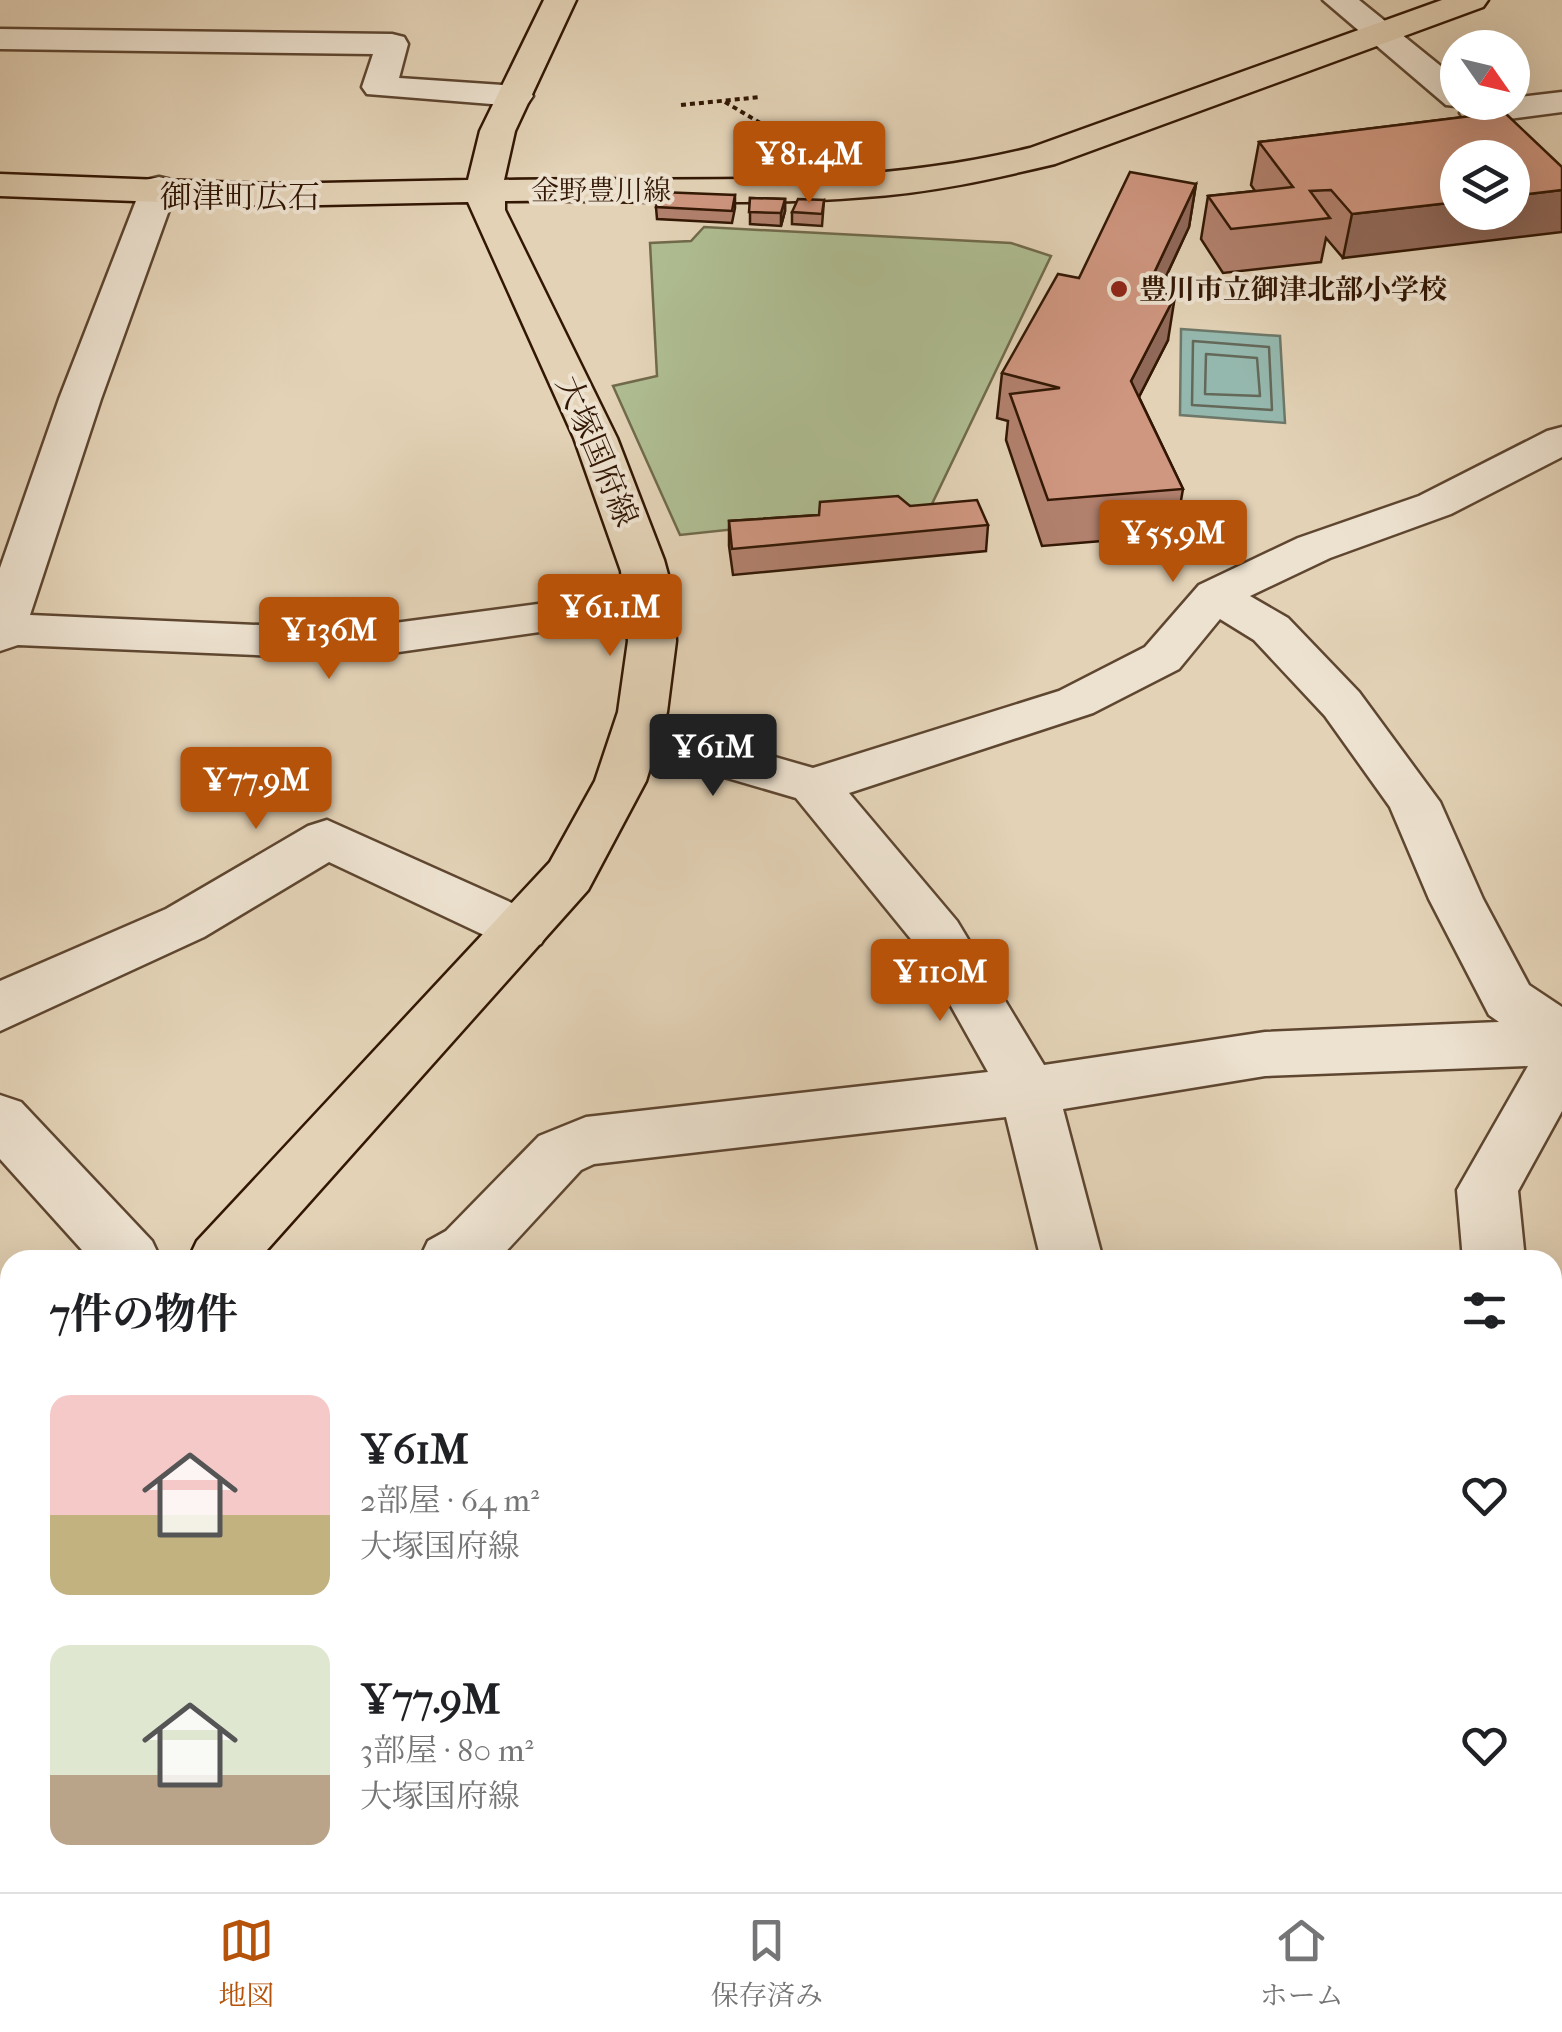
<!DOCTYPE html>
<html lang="ja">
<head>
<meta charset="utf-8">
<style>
  body { margin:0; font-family:"IM FELL French Canon","Noto Serif JP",serif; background:#f6f6f6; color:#202124; height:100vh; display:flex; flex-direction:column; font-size:38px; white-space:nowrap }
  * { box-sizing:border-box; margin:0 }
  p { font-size:32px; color:#757577 }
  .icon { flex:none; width:55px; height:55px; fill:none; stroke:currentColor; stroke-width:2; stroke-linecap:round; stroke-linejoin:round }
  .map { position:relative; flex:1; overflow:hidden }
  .drawer { position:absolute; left:0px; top:1250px; width:1562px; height:642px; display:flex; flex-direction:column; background:#fff; border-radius:30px 30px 0 0; box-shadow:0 10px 40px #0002 }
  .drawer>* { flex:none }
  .needle { width:65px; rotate:124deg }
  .tools { position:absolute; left:1440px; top:30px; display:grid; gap:20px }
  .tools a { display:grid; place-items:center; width:90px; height:90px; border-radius:50%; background:#fff; box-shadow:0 10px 40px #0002; font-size:50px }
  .price { position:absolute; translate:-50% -85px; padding:0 22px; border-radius:10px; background:#b45309; color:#fff; font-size:32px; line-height:65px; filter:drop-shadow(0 2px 5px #0008) }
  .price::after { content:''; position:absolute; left:50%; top:60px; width:30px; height:22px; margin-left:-15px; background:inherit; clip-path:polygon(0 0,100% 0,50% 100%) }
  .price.selected { background:#222; color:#fff }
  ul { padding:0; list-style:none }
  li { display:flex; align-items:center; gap:30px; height:250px; padding:0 50px }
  li span { display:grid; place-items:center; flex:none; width:280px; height:200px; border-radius:20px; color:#555 }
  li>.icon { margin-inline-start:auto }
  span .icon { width:120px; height:120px; fill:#fffc; stroke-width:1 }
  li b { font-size:42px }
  h2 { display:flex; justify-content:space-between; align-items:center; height:120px; padding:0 50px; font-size:42px }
  .menu { display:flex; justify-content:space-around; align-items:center; height:140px; border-top:2px solid #e0e0e0; background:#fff; font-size:28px; color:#757577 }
  .menu a { display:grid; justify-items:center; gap:5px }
  .menu .selected { color:#b45309 }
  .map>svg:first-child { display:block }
</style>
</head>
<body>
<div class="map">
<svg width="1562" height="1892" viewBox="0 0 1562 1892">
  <rect width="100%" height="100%" fill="#e3d2b6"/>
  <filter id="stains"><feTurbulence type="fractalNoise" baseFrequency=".002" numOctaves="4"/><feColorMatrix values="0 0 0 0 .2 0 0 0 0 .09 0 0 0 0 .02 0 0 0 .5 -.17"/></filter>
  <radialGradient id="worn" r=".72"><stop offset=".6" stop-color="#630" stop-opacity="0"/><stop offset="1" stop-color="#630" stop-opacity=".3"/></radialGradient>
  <polygon fill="#afbd92" stroke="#706a4b" stroke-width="2.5" points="704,227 1011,243 1051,256 930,508 680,535 613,386 657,376 650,243 691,241"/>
  <polygon fill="#95b8ae" stroke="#6d786a" stroke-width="2.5" points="1181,329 1280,336 1285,423 1180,415"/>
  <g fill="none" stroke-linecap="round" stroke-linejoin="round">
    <g stroke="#646859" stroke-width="2.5">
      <polygon points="1193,341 1269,347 1272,410 1192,405"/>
      <polygon points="1206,354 1257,358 1260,396 1205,394"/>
    </g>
    <g stroke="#5e4630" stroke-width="5">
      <g id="minor">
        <polygon points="1323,0 1359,0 1458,80 1458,102 1512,102 1512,98 1562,92 1562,112 1477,123 1465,120 1460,113 1464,107 1446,105"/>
        <polygon points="0,29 392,34 404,37 408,44 399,78 516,86 528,89 533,96 528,103 516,106 367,94 362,87 373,54 0,49"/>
        <polygon points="159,177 172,180 177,188 101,399 30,615 349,629 651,589 667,594 674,604 667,614 349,659 18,645 0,651 0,568 59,399 141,188 146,180"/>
        <path d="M1562 427V457L1451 514 1330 558 1250 596 1288 618 1359 692 1440 802 1483 899 1529 985 1562 1007V1111L1518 1191 1525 1260H1463L1457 1190 1528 1066 1265 1076 1063 1109 1103 1260H1041L1006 1117 594 1164 581 1170 498 1260H419L428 1241 446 1231 539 1136 586 1117 988 1072 919 949 796 798 618 746 611 734 618 722 636 717 813 768 1059 691 1145 647 1199 585 1298 538 1419 496 1547 431ZM1220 619 1254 640 1325 716 1390 807 1429 899 1489 1015 1499 1022 1265 1032 1044 1065 957 921 849 793 1093 713 1179 669Z"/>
        <polygon points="327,820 541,916 549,930 541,944 522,950 503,944 329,862 204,937 0,1031 0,981 166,909 308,826"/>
        <polygon points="0,1095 21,1102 152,1241 161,1260 91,1260 0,1159"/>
        <polygon points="1552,1488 1562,1492 1562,1654 1552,1650"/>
        <polygon points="16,1882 98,1882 94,1892 12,1892"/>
        <polygon points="621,1882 702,1882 698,1892 617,1892"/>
        <polygon points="1011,1882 1089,1882 1090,1892 1012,1892"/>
      </g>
    </g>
    <g stroke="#321704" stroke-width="5">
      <g id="major">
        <path d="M544 0H576L515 131 504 180C681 176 856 191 1030 148L1442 0H1488L1483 7 1055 164C992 179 930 193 866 197 746 207 625 199 505 201V210L617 438 664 560 673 593 676 641 667 712 646 781 588 890 258 1260H188L197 1241 550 862 595 781 618 712 628 641 621 571 574 438 468 202 272 206 0 196V174L272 184 468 180 480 131Z"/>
        <polygon points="10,1456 10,1527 0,1531 0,1460"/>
      </g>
    </g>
    <g stroke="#321704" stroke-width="4" stroke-dasharray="5 4" stroke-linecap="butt">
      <polyline points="725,102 762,124"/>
      <polyline points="681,105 760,97"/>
    </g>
    <use href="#minor" fill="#ede2d0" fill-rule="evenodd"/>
    <use href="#major" fill="#e3d2b6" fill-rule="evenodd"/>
  </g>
  <g fill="#b2816e" stroke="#321704" stroke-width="2.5">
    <polygon points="1504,112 1343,258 1326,238 1321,262 1223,273 1201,239 1208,196 1255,191 1251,185 1259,142"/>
    <polygon points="1196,184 1189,227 1159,292 1168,340 1139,397 1183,489 1175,535 1042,546 1006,440 1008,421 997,418 1002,373 1079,278"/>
    <polygon points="735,195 735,208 732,223 657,219 656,207"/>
    <polygon points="750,198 785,199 785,211 781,226 750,224"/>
    <polygon points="824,200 822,226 792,224 792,212"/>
    <polygon points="910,506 988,525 986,551 733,575 729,546 729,521 819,515"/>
  </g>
  <g fill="#91695a" stroke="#321704" stroke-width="2.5">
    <polygon points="1196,184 1189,227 1139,334 1146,290"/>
    <polygon points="1562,190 1562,232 1343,258 1352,214 1458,202 1458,212 1512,212 1512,196"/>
    <polygon points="785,199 785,211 781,226 781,213"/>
    <polygon points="1175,296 1168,340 1124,426 1131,381"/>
  </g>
  <g fill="#cf9680" stroke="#321704" stroke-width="2.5">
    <polygon points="1504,112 1562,167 1562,190 1512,196 1512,158 1458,158 1458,202 1352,214 1331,190 1310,191 1330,218 1231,229 1208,196 1293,187 1259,142"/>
    <polygon points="1130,172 1196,184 1146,290 1175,296 1131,381 1183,489 1048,500 1010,394 1060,388 1002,373 1058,274 1079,278"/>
    <polygon points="660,192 735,195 732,211 656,207"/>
    <polygon points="750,198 785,199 781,213 749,212"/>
    <polygon points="798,199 824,200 822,214 792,212"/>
    <polygon points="898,496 910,506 977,500 988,525 732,549 729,521 819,515 820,502"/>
  </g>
  <circle fill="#8f2418" stroke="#ede2d0" stroke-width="4" cx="1119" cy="289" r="10"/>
  <g text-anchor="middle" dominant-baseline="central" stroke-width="8" stroke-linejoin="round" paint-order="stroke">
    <g font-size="28" fill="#321704" stroke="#ede2d0">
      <text x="601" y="190">金野豊川線</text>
    </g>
    <g font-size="28" font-weight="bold" fill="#321704" stroke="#ede2d0" text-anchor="start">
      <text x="1139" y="289">豊川市立御津北部小学校</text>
    </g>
    <g font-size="32" fill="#321704" stroke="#ede2d0">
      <text x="240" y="197">御津町広石</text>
    </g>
    <g font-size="32" fill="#321704" stroke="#ede2d0">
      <text transform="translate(597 451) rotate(67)">大塚国府線</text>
    </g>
  </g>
  <rect width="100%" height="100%" filter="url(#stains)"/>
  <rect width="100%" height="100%" fill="url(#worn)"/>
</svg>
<div class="tools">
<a><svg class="needle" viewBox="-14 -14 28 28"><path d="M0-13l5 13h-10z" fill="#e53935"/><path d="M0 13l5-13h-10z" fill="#757577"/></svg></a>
<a><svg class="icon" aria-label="layers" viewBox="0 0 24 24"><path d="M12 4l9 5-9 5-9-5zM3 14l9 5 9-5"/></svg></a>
</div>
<b class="price" style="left:809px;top:206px">¥81.4M</b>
<b class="price" style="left:1173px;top:585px">¥55.9M</b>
<b class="price" style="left:610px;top:659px">¥61.1M</b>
<b class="price" style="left:329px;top:682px">¥136M</b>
<b class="price selected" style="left:713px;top:799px">¥61M</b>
<b class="price" style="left:256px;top:832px">¥77.9M</b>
<b class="price" style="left:940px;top:1024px">¥110M</b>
<section class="drawer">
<h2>7件の物件<svg class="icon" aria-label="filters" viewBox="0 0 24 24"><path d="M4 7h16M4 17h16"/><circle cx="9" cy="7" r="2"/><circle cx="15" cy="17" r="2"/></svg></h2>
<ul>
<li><span style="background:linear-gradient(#f6c9c9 60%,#c2b280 0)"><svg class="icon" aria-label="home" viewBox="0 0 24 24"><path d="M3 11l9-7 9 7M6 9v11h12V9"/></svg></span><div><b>¥61M</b><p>2部屋 · 64 m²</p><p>大塚国府線</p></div><svg class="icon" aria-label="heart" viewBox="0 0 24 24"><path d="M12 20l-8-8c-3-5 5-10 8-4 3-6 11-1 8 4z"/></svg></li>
<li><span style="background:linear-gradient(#dfe7d0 65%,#b9a48a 0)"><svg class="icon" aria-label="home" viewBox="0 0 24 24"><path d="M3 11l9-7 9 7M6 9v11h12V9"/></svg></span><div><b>¥77.9M</b><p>3部屋 · 80 m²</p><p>大塚国府線</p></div><svg class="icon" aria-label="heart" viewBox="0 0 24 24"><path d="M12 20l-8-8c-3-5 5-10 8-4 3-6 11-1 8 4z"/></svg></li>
</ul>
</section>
</div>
<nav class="menu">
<a class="selected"><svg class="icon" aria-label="map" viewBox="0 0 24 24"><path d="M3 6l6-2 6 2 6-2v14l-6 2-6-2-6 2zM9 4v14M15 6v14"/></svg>地図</a>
<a><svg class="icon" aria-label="saved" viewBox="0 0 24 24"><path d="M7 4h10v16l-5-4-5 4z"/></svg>保存済み</a>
<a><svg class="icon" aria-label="home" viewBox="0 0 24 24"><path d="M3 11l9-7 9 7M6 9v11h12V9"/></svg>ホーム</a>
</nav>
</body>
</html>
